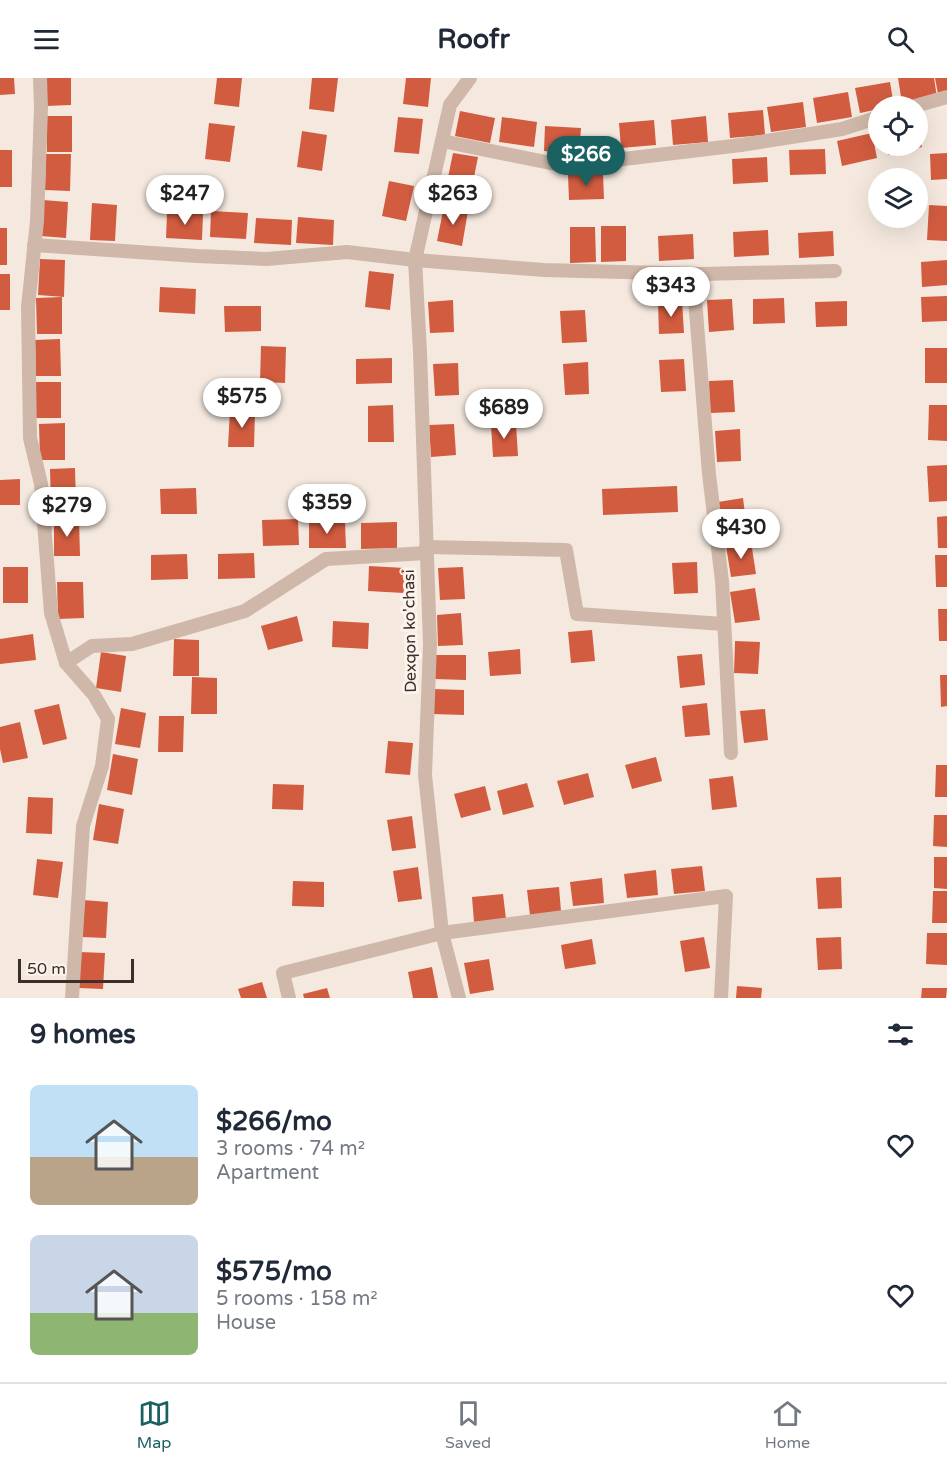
<!DOCTYPE html>
<html lang="en">
<head>
<meta charset="utf-8">
<style>
  body { margin:0; font-family:"Varela Round",sans-serif; background:#f2f2f3; color:#1f2937; height:100vh; display:flex; flex-direction:column; font-size:22px; white-space:nowrap }
  * { box-sizing:border-box; margin:0 }
  p { font-size:20px; color:#747a83 }
  .icon { flex:none; width:33px; height:33px; fill:none; stroke:currentColor; stroke-width:2; stroke-linecap:round; stroke-linejoin:round }
  .map { position:relative; height:920px; overflow:hidden }
  .panel { display:flex; flex-direction:column; background:#fff; flex:1 }
  .panel>* { flex:none }
  .buttons { position:absolute; left:868px; top:18px; display:grid; gap:12px }
  .buttons a { display:grid; place-items:center; width:60px; height:60px; border-radius:50%; background:#fff; box-shadow:0 6px 24px #0002; font-size:30px }
  .scale { position:absolute; left:18px; bottom:15px; width:116px; box-sizing:border-box; padding-left:6px; border:3px solid #3c2e29; border-top:0; font-size:16px; line-height:21px; white-space:nowrap; color:#3c2e29; -webkit-text-stroke:4px #fcf4ec; paint-order:stroke }
  .price { position:absolute; translate:-50% -51px; padding:0 14px; border-radius:21px; background:#fff; color:#222; font-size:20px; line-height:39px; filter:drop-shadow(0 2px 3px #0008) }
  .price::after { content:''; position:absolute; left:50%; top:36px; width:18px; height:14px; margin-left:-9px; background:inherit; clip-path:polygon(0 0,100% 0,50% 100%) }
  .price.selected { background:#1a6162; color:#fff }
  ul { padding:0; list-style:none }
  li { display:flex; align-items:center; gap:18px; height:150px; padding:0 30px }
  li span { display:grid; place-items:center; flex:none; width:168px; height:120px; border-radius:9px; color:#555 }
  li>.icon { margin-inline-start:auto }
  span .icon { width:72px; height:72px; fill:#fffc; stroke-width:1 }
  li b { font-size:26px }
  h2 { display:flex; justify-content:space-between; align-items:center; height:72px; padding:0 30px; font-size:26px }
  header { display:flex; justify-content:space-between; align-items:center; height:78px; padding:0 30px; background:#fff; font-size:27px; font-weight:700 }
  .menu { display:flex; justify-content:space-around; align-items:center; height:84px; border-top:2px solid #e0e1e3; background:#fff; font-size:16px; color:#747a83 }
  .menu a { display:grid; justify-items:center; gap:3px }
  .menu .selected { color:#1a6162 }
  .map>svg:first-child { display:block }
</style>
</head>
<body>
<header><svg class="icon" aria-label="menu" viewBox="0 0 24 24"><path d="M4 6h16M4 12h16M4 18h16"/></svg>Roofr<svg class="icon" aria-label="search" viewBox="0 0 24 24"><circle cx="10" cy="10" r="6"/><path d="M15 15l6 6"/></svg></header>
<div class="map">
<svg width="947" height="920" viewBox="0 0 947 920">
  <rect width="100%" height="100%" fill="#f5e9df"/>
  <g fill="#d25c40">
    <polygon points="0,0 14,0 15,16 0,17"/>
    <polygon points="46,0 71,0 71,27 46,28"/>
    <polygon points="217,0 242,0 239,29 214,26"/>
    <polygon points="312,0 338,0 334,34 309,31"/>
    <polygon points="406,0 431,0 428,29 403,26"/>
    <polygon points="898,0 934,0 937,19 902,25"/>
    <polygon points="935,0 947,0 947,15 938,16"/>
    <polygon points="890,4 894,28 879,28 879,31 860,35 855,10"/>
    <polygon points="848,14 852,39 817,45 813,20"/>
    <polygon points="803,24 806,49 771,54 767,29"/>
    <polygon points="763,32 765,57 730,60 728,35"/>
    <polygon points="460,33 495,40 490,65 455,58"/>
    <polygon points="46,38 72,38 72,74 47,74"/>
    <polygon points="706,38 708,64 673,67 671,42"/>
    <polygon points="398,39 423,41 419,76 394,74"/>
    <polygon points="502,39 537,44 534,69 499,64"/>
    <polygon points="654,42 656,67 621,70 619,45"/>
    <polygon points="209,45 235,48 230,84 205,81"/>
    <polygon points="545,48 581,50 579,76 544,73"/>
    <polygon points="302,53 327,57 322,93 297,89"/>
    <polygon points="872,55 877,80 842,88 837,63"/>
    <polygon points="918,55 922,69 888,77 886,68 918,68"/>
    <polygon points="825,71 826,96 790,97 789,72"/>
    <rect x="0" y="72" width="12" height="37"/>
    <polygon points="453,75 478,79 471,114 446,109"/>
    <polygon points="947,75 947,101 931,102 930,76"/>
    <polygon points="46,76 71,76 70,113 45,112"/>
    <polygon points="767,79 768,104 733,106 732,81"/>
    <polygon points="603,96 604,121 569,122 568,97"/>
    <polygon points="389,103 414,108 406,143 382,138"/>
    <polygon points="43,122 68,124 66,160 41,158"/>
    <polygon points="92,125 117,127 115,163 90,162"/>
    <polygon points="929,127 947,128 947,163 927,162"/>
    <polygon points="444,128 468,133 462,168 437,163"/>
    <polygon points="211,133 248,135 246,161 210,159"/>
    <polygon points="167,135 203,136 202,162 166,160"/>
    <polygon points="298,139 334,142 333,167 296,165"/>
    <polygon points="256,140 292,142 291,167 254,165"/>
    <polygon points="601,148 626,148 626,183 601,184"/>
    <polygon points="570,149 595,149 596,184 570,185"/>
    <rect x="0" y="150" width="7" height="37"/>
    <polygon points="768,152 769,177 734,179 733,154"/>
    <polygon points="833,153 834,178 799,180 798,155"/>
    <polygon points="693,156 694,181 659,183 658,158"/>
    <polygon points="40,181 65,182 64,219 38,217"/>
    <polygon points="947,182 947,207 922,209 921,184"/>
    <polygon points="369,193 394,196 390,232 365,229"/>
    <rect x="0" y="196" width="10" height="36"/>
    <polygon points="160,209 196,211 195,236 159,234"/>
    <polygon points="947,218 947,243 922,244 921,219"/>
    <polygon points="62,219 62,256 37,256 36,220"/>
    <polygon points="784,220 785,245 753,246 753,221"/>
    <polygon points="732,221 734,252 709,254 707,222"/>
    <polygon points="453,222 454,254 430,255 428,224"/>
    <polygon points="682,223 684,255 659,256 658,225"/>
    <polygon points="847,223 847,248 816,249 815,224"/>
    <polygon points="224,228 261,228 261,253 225,254"/>
    <polygon points="585,232 587,264 562,265 560,233"/>
    <polygon points="60,261 61,298 36,298 35,262"/>
    <polygon points="261,268 286,269 285,305 260,304"/>
    <rect x="925" y="270" width="22" height="35"/>
    <polygon points="392,280 392,305 356,306 356,281"/>
    <polygon points="684,281 686,313 661,314 659,282"/>
    <polygon points="588,284 589,316 565,317 563,286"/>
    <polygon points="458,285 459,317 435,318 433,286"/>
    <polygon points="733,302 735,334 710,335 709,303"/>
    <polygon points="35,304 61,304 61,340 36,340"/>
    <polygon points="393,327 394,364 368,364 368,328"/>
    <polygon points="929,327 947,327 947,363 928,362"/>
    <polygon points="230,332 255,333 254,369 228,369"/>
    <polygon points="65,345 65,382 40,382 39,346"/>
    <polygon points="454,346 456,377 431,379 429,347"/>
    <polygon points="516,346 518,378 493,379 491,347"/>
    <polygon points="740,351 741,383 717,384 715,353"/>
    <polygon points="947,387 947,423 929,424 927,388"/>
    <polygon points="75,390 76,426 51,427 50,391"/>
    <polygon points="20,401 20,427 0,427 0,402"/>
    <polygon points="677,408 678,434 603,437 602,411"/>
    <polygon points="196,410 197,436 161,436 160,411"/>
    <polygon points="743,420 747,452 722,455 718,424"/>
    <polygon points="947,438 947,470 938,470 937,439"/>
    <polygon points="79,441 80,478 54,478 54,442"/>
    <polygon points="298,441 299,467 263,468 262,442"/>
    <polygon points="345,444 346,470 309,470 309,445"/>
    <polygon points="397,444 397,470 361,471 361,445"/>
    <polygon points="751,464 756,496 731,499 726,468"/>
    <polygon points="254,475 255,500 218,501 218,476"/>
    <polygon points="187,476 188,501 151,502 151,477"/>
    <polygon points="935,477 947,477 947,509 936,509"/>
    <polygon points="697,484 698,515 674,516 672,485"/>
    <polygon points="369,488 405,490 404,515 368,513"/>
    <rect x="3" y="489" width="25" height="36"/>
    <polygon points="463,489 465,521 440,522 438,490"/>
    <polygon points="57,504 83,504 84,540 58,541"/>
    <polygon points="755,510 760,542 735,545 730,514"/>
    <polygon points="938,531 947,531 947,563 939,563"/>
    <polygon points="461,535 463,567 438,568 437,537"/>
    <polygon points="297,538 303,563 268,572 261,548"/>
    <polygon points="333,543 369,545 368,571 332,569"/>
    <polygon points="592,552 595,583 571,585 568,554"/>
    <polygon points="33,556 36,582 0,586 0,561"/>
    <polygon points="174,561 199,562 199,598 173,598"/>
    <polygon points="735,563 760,564 758,596 734,595"/>
    <polygon points="520,571 521,596 490,598 488,574"/>
    <polygon points="101,574 126,578 121,614 96,610"/>
    <polygon points="702,576 705,607 680,610 677,578"/>
    <polygon points="434,577 466,577 466,602 434,601"/>
    <polygon points="940,597 947,597 947,628 941,629"/>
    <polygon points="192,599 217,600 217,636 191,636"/>
    <polygon points="433,611 464,612 464,637 432,636"/>
    <polygon points="707,625 710,657 685,659 682,628"/>
    <polygon points="59,626 67,661 43,667 34,632"/>
    <polygon points="121,630 146,635 140,670 115,666"/>
    <polygon points="765,631 768,662 744,665 740,633"/>
    <polygon points="159,638 184,638 183,674 158,674"/>
    <polygon points="20,644 28,680 3,685 0,671 0,649"/>
    <polygon points="388,663 413,665 410,697 385,695"/>
    <polygon points="113,676 138,681 132,717 107,712"/>
    <polygon points="656,679 662,703 632,711 625,687"/>
    <polygon points="936,687 947,687 947,719 935,719"/>
    <polygon points="588,695 594,719 564,727 557,703"/>
    <polygon points="733,698 737,729 712,732 709,701"/>
    <polygon points="527,705 534,729 503,737 497,713"/>
    <polygon points="273,706 304,707 303,732 272,731"/>
    <polygon points="485,708 491,732 461,740 454,716"/>
    <polygon points="28,719 53,720 52,756 26,755"/>
    <polygon points="99,726 124,731 118,766 93,762"/>
    <polygon points="934,737 947,737 947,769 933,768"/>
    <polygon points="412,738 416,770 392,773 387,742"/>
    <polygon points="934,779 947,779 947,811 934,810"/>
    <polygon points="37,781 63,784 58,820 33,817"/>
    <polygon points="702,788 705,813 674,816 671,791"/>
    <polygon points="418,789 422,821 398,824 393,793"/>
    <polygon points="656,792 658,817 627,820 624,796"/>
    <polygon points="841,799 842,830 818,831 816,800"/>
    <polygon points="602,800 604,825 573,828 570,804"/>
    <polygon points="293,803 324,804 324,829 292,828"/>
    <polygon points="559,809 561,833 530,837 527,812"/>
    <polygon points="933,813 947,813 947,845 932,845"/>
    <polygon points="503,816 506,841 474,844 472,819"/>
    <polygon points="83,822 108,824 106,860 81,859"/>
    <polygon points="927,855 947,855 947,887 926,886"/>
    <polygon points="704,859 710,890 685,894 680,863"/>
    <polygon points="841,859 842,891 818,892 816,860"/>
    <polygon points="592,861 596,886 565,891 561,867"/>
    <polygon points="79,874 105,875 103,911 78,910"/>
    <polygon points="489,881 494,912 470,916 464,885"/>
    <polygon points="432,889 438,920 413,920 408,894"/>
    <polygon points="262,904 267,920 241,920 238,911"/>
    <polygon points="737,908 762,910 761,920 736,920"/>
    <polygon points="327,910 330,920 304,920 303,916"/>
    <polygon points="922,910 947,910 946,920 921,920"/>
  </g>
  <g fill="none" stroke-linecap="round" stroke-linejoin="round">
    <g stroke="#cfb8a9" stroke-width="14">
      <polyline points="40,0 41,30 37,143 28,229 30,360 41,406 51,535 66,585 94,617 108,641 102,688 83,748 72,920"/>
      <polyline points="915,28 947,19"/>
      <polyline points="442,63 565,88 741,67 842,51 879,39"/>
      <polyline points="34,167 197,178 267,181 347,174 415,182 544,192 701,196 835,193"/>
      <polyline points="693,196 709,396 722,503 731,675"/>
      <polyline points="426,469 566,472 577,536 724,546"/>
      <polyline points="66,585 92,568 132,566 245,533 326,481 426,475"/>
      <polyline points="289,920 283,895 442,855 726,818 721,920"/>
      <polyline points="459,920 442,855 425,697 430,566 420,274 415,182 450,27 470,0"/>
    </g>
  </g>
  <g text-anchor="middle" dominant-baseline="central" stroke-width="6" stroke-linejoin="round" paint-order="stroke">
    <g font-size="16" fill="#3c2e29" stroke="#fcf4ec">
      <text transform="translate(410 553) rotate(-91)">Dexqon ko'chasi</text>
    </g>
  </g>
</svg>
<div class="buttons">
<a><svg class="icon" aria-label="locate" viewBox="0 0 24 24"><circle cx="12" cy="12" r="6"/><path d="M12 2v4M12 18v4M2 12h4M18 12h4"/></svg></a>
<a><svg class="icon" aria-label="layers" viewBox="0 0 24 24"><path d="M12 4l9 5-9 5-9-5zM3 14l9 5 9-5"/></svg></a>
</div>
<div class="scale">50 m</div>
<b class="price selected" style="left:586px;top:109px">$266</b>
<b class="price" style="left:185px;top:148px">$247</b>
<b class="price" style="left:453px;top:148px">$263</b>
<b class="price" style="left:671px;top:240px">$343</b>
<b class="price" style="left:242px;top:351px">$575</b>
<b class="price" style="left:504px;top:362px">$689</b>
<b class="price" style="left:327px;top:457px">$359</b>
<b class="price" style="left:67px;top:460px">$279</b>
<b class="price" style="left:741px;top:482px">$430</b>
</div>
<section class="panel">
<h2>9 homes<svg class="icon" aria-label="filters" viewBox="0 0 24 24"><path d="M4 7h16M4 17h16"/><circle cx="9" cy="7" r="2"/><circle cx="15" cy="17" r="2"/></svg></h2>
<ul>
<li><span style="background:linear-gradient(#bfe0f5 60%,#b9a48a 0)"><svg class="icon" aria-label="home" viewBox="0 0 24 24"><path d="M3 11l9-7 9 7M6 9v11h12V9"/></svg></span><div><b>$266/mo</b><p>3 rooms · 74 m²</p><p>Apartment</p></div><svg class="icon" aria-label="heart" viewBox="0 0 24 24"><path d="M12 20l-8-8c-3-5 5-10 8-4 3-6 11-1 8 4z"/></svg></li>
<li><span style="background:linear-gradient(#c9d6e8 65%,#8fb573 0)"><svg class="icon" aria-label="home" viewBox="0 0 24 24"><path d="M3 11l9-7 9 7M6 9v11h12V9"/></svg></span><div><b>$575/mo</b><p>5 rooms · 158 m²</p><p>House</p></div><svg class="icon" aria-label="heart" viewBox="0 0 24 24"><path d="M12 20l-8-8c-3-5 5-10 8-4 3-6 11-1 8 4z"/></svg></li>
</ul>
</section>
<nav class="menu">
<a class="selected"><svg class="icon" aria-label="map" viewBox="0 0 24 24"><path d="M3 6l6-2 6 2 6-2v14l-6 2-6-2-6 2zM9 4v14M15 6v14"/></svg>Map</a>
<a><svg class="icon" aria-label="saved" viewBox="0 0 24 24"><path d="M7 4h10v16l-5-4-5 4z"/></svg>Saved</a>
<a><svg class="icon" aria-label="home" viewBox="0 0 24 24"><path d="M3 11l9-7 9 7M6 9v11h12V9"/></svg>Home</a>
</nav>
</body>
</html>
